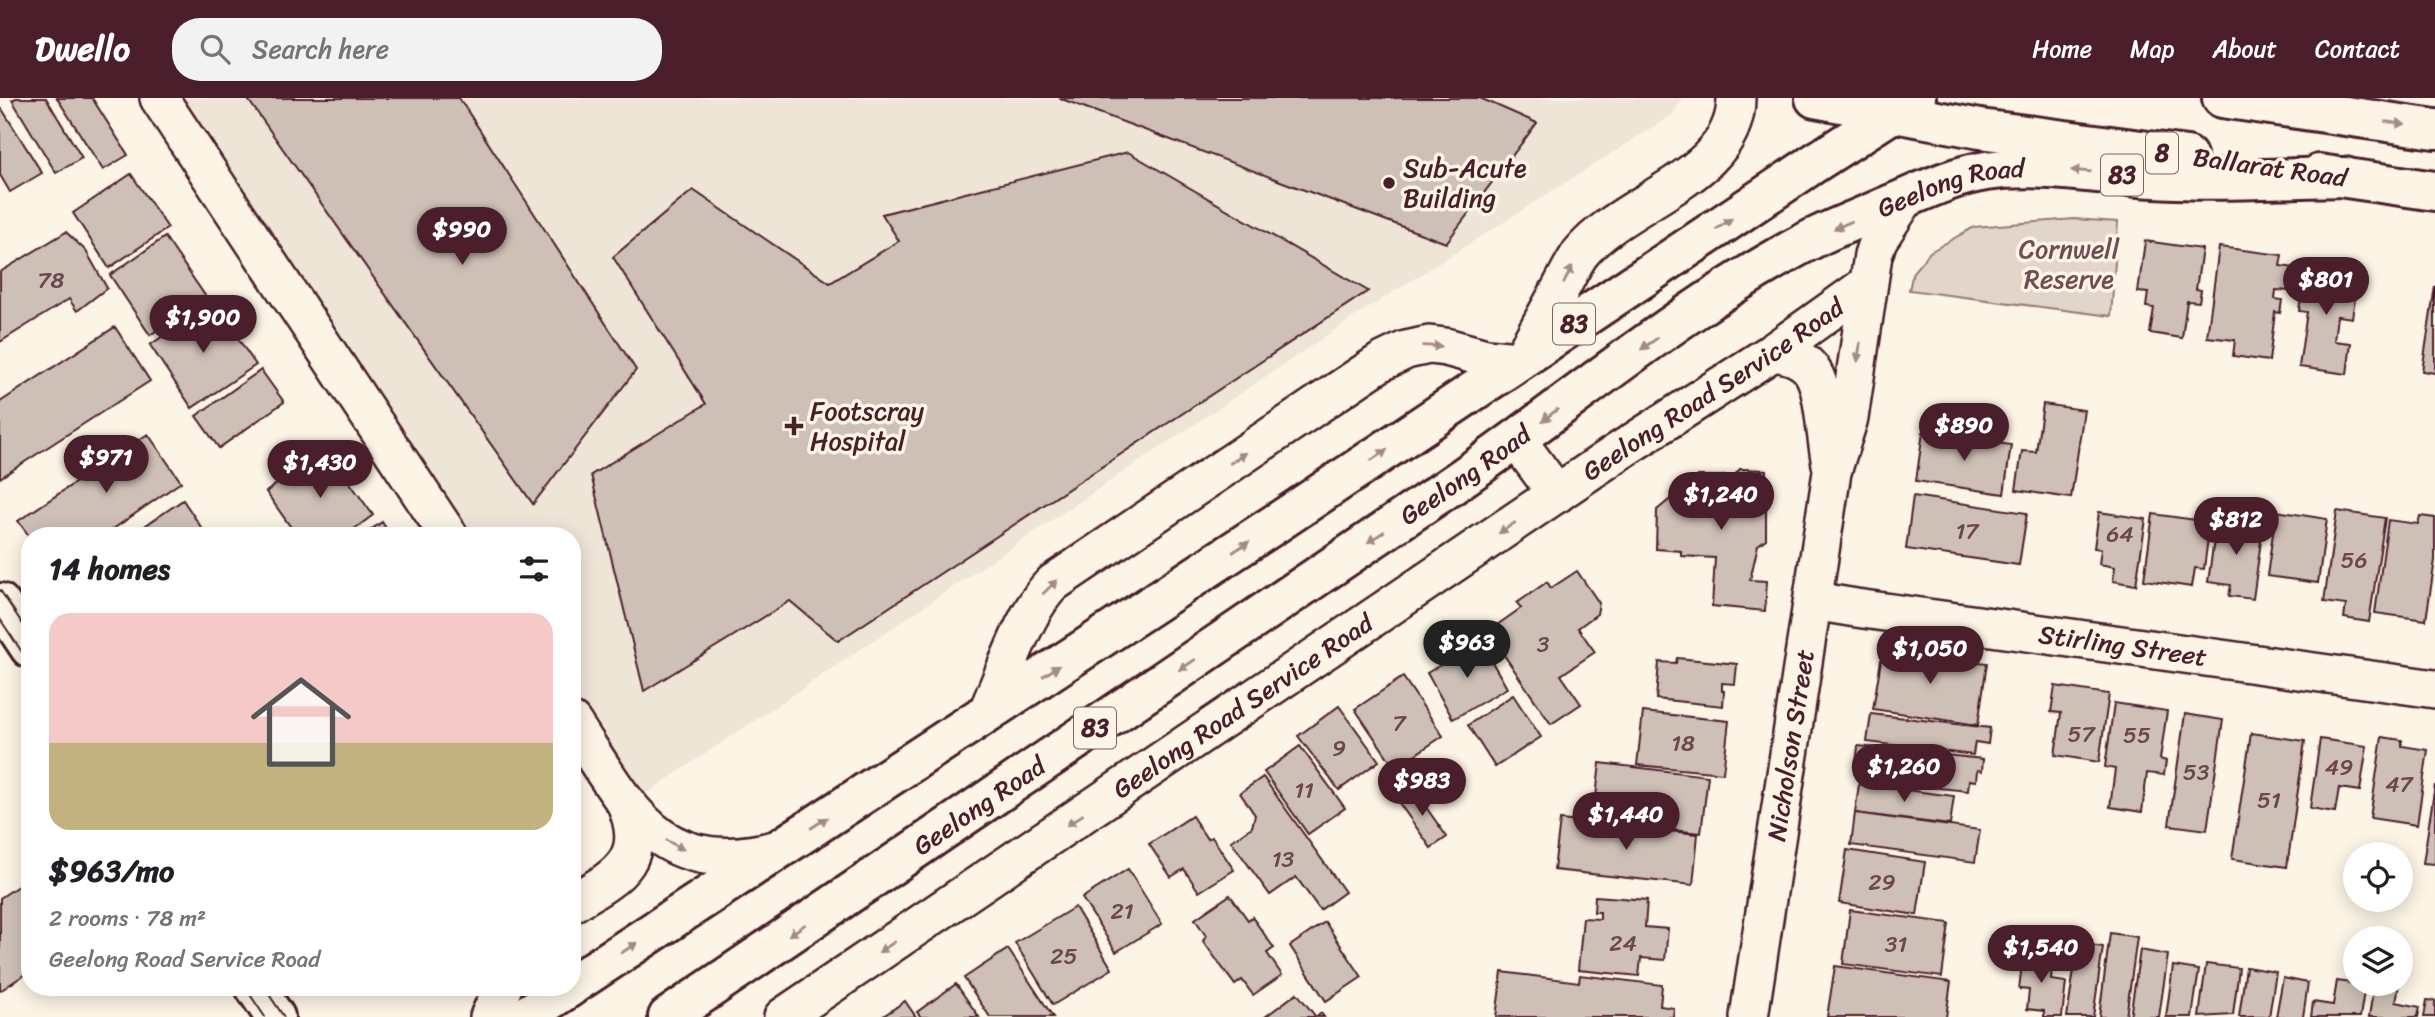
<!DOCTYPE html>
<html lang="en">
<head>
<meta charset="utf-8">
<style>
  body { margin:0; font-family:Sriracha,sans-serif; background:#f2f2f2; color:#202124; height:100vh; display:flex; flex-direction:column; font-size:26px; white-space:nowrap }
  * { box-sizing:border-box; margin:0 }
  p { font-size:23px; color:#757577 }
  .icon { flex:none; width:38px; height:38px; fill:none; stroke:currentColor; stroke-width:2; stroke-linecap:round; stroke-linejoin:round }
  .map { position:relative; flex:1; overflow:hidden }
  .drawer { position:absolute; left:21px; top:429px; width:560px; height:469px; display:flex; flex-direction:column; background:#fff; border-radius:28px; box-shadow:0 4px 18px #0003 }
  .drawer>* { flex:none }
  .controls { position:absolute; left:2343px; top:744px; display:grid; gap:14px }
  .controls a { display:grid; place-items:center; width:70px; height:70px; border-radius:50%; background:#fff; box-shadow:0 4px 18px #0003; font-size:35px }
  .price { position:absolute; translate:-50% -60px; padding:0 16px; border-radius:24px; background:#4a1f2b; color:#fff; font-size:23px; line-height:46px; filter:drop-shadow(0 2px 4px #0008) }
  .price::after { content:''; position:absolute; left:50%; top:42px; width:21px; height:16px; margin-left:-10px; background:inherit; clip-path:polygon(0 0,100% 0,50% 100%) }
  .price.on { background:#222; color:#fff }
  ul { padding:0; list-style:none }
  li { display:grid; align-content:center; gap:14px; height:371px; padding:0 28px }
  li+li { border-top:2px solid #e0e0e0 }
  li span { display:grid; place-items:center; height:217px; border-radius:21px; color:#555 }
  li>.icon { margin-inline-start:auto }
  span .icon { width:126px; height:126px; fill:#fffc; stroke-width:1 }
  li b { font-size:30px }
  h2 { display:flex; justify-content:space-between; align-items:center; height:84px; padding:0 28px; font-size:30px }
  header { display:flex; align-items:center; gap:42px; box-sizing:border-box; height:98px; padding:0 35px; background:#4a1f2b; color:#fff }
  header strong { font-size:33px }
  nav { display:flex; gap:38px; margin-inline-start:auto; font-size:24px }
  .search { width:490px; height:63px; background:#f2f2f2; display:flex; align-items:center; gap:18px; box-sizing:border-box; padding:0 24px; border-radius:28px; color:#757577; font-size:26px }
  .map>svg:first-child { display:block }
</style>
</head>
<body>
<header>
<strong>Dwello</strong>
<div class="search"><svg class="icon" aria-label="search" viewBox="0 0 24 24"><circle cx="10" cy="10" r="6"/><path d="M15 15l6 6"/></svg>Search here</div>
<nav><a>Home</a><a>Map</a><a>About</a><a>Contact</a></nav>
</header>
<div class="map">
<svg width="2435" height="919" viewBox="0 0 2435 919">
  <rect width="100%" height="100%" fill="#fcf5e5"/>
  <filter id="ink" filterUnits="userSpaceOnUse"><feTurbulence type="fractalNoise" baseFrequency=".0143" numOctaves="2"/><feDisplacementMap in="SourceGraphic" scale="14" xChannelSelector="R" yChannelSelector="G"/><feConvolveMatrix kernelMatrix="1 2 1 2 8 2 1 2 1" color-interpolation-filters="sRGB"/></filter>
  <g filter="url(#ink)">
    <polygon fill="#eee5d7" points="180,0 1682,0 1672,17 1354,219 641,699 572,595 572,438 468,437"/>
    <polygon fill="#e2d5ca" stroke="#967a7a" stroke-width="2" points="2074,121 2118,124 2111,218 1909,192 1913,174 1930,154 1974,129"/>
    <g fill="#cfc0b7" stroke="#4a1f2b" stroke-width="2">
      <polygon points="16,0 46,0 82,60 56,75 12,2"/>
      <polygon points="57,0 92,0 128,57 103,72"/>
      <polygon points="247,0 459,0 636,272 533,406"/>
      <polygon points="1059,0 1480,0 1537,25 1446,145"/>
      <polygon points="2,11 42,75 10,94 0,77 0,12"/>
      <polygon points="1128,54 1368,193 838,543 790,503 644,593 591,377 706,306 613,159 693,92 830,185 899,143 882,116"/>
      <polygon points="131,76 168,130 109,170 73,115"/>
      <polygon points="66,134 86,153 107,190 77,213 69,201 0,244 0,174"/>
      <polygon points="165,139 206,199 150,237 110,177"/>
      <polygon points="2145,143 2202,151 2196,191 2201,192 2199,204 2187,203 2182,240 2150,235 2154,210 2146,209 2148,195 2138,194"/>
      <polygon points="2219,149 2282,157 2280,168 2295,170 2291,193 2276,192 2275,201 2282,202 2280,215 2275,214 2269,263 2233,258 2235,242 2207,239"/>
      <polygon points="2305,167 2359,174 2352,220 2337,218 2334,243 2351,245 2347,276 2299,269 2307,214 2299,213"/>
      <polygon points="2435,188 2435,275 2422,273"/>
      <polygon points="213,204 256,267 192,310 150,247"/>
      <polygon points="115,229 150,283 0,380 0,304"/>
      <polygon points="261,272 284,304 219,350 196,318"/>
      <polygon points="2043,306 2084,312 2071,400 2016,392 2022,353 2036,354"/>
      <polygon points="1923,334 2011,347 2004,396 1916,383"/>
      <polygon points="148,336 181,384 103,438 30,438 30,439 18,423"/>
      <polygon points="325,350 373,417 345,438 297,438 266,394"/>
      <polygon points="1740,371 1766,372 1766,441 1758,447 1750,482 1767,483 1765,513 1712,508 1715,460 1681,458 1681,453 1656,451 1657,412 1698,378 1734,378"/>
      <polygon points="1913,398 2027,415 2019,467 1906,451"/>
      <polygon points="183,402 207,438 130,438"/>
      <polygon points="2276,413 2327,421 2318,485 2267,478"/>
      <polygon points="2337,413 2385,420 2369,524 2344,520 2346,507 2324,504"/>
      <polygon points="2099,414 2146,421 2136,487 2113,483 2115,469 2099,466 2101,451 2094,450"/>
      <polygon points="2153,416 2210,424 2204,471 2195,470 2192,489 2144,482"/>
      <polygon points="2420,418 2435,420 2435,462 2426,522 2375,515 2388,422 2418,426"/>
      <polygon points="2217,421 2263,428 2253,501 2229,498 2231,487 2208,484"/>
      <polygon points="382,424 391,438 362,438"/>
      <polygon points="1577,473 1599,505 1597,516 1578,530 1595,554 1561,577 1581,606 1551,626 1491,538 1500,532 1497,527 1521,510 1517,505 1547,484 1551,490"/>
      <polygon points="1480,543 1507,590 1453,621 1427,575"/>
      <polygon points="1883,550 1987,565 1978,627 1873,611"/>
      <polygon points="1677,560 1737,566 1735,586 1722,585 1722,593 1724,593 1723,608 1656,601 1659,564 1676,565"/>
      <polygon points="1403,579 1443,638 1395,670 1355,611"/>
      <polygon points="2055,588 2109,596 2099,664 2055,657 2061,615 2051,614"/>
      <polygon points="1513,597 1541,639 1495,669 1468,627"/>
      <polygon points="2114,605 2167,613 2160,661 2166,663 2164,677 2147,675 2142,714 2110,709 2115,671 2105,669"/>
      <polygon points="1339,608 1379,663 1339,692 1298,638"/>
      <polygon points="1643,614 1729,623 1723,675 1637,667"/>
      <polygon points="1871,616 1990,630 1988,646 1975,644 1973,657 1867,644"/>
      <polygon points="2185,616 2223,622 2207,732 2169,727"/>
      <polygon points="2251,635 2305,643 2287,769 2232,761"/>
      <polygon points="2382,639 2402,642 2402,648 2428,652 2417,727 2370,720"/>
      <polygon points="2320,641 2367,648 2360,693 2339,690 2335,714 2310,710"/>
      <polygon points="1300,648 1345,710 1308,736 1264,674"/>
      <polygon points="1858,648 1983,661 1982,673 1977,672 1976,683 1969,682 1968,693 1861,682 1861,677 1855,676"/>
      <polygon points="1600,665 1708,678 1701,735 1593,724"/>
      <polygon points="1263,679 1345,794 1320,812 1296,779 1270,797 1231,743 1252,729 1255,717 1240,695"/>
      <polygon points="1859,686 1954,698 1950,727 1855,715"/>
      <polygon points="2435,687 2435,766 2423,765"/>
      <polygon points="1413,691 1447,739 1431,750 1397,702"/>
      <polygon points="1855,715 1980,732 1975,764 1851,747"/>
      <polygon points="1192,718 1207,741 1212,739 1234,772 1199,794 1184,771 1171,779 1149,746"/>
      <polygon points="1560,722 1698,736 1693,787 1554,772"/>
      <polygon points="1847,752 1925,764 1917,817 1839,805"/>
      <polygon points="1128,771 1162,826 1116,854 1082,800"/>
      <polygon points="30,780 30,873 0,893 0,800"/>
      <polygon points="1230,797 1248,822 1252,819 1274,850 1267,855 1282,877 1253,897 1242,882 1235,887 1203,843 1206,838 1195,821"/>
      <polygon points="1595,798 1647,802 1645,829 1668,831 1665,862 1641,860 1639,878 1578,872 1583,820 1600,821 1600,814 1594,814"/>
      <polygon points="1075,809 1112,871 1053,907 1015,845"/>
      <polygon points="1850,812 1949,825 1942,879 1843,866"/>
      <polygon points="1325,824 1362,879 1326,903 1290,848"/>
      <polygon points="2110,835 2137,839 2126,919 2099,919"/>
      <polygon points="2078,845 2103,849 2093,919 2067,919"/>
      <polygon points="2024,849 2040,850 2039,865 2052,866 2051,882 2066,884 2062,919 2044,919 2044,913 2027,911 2029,892 2019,891"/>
      <polygon points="1008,851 1053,919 990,919 964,880"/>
      <polygon points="2140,852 2168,857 2159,919 2130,919"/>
      <polygon points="2206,866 2239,870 2233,917 2199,919"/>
      <polygon points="1835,868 1951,884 1946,919 1827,919"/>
      <polygon points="2173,868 2199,872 2192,919 2166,919"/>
      <polygon points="2246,869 2276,874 2269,919 2239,919"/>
      <polygon points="1502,874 1579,884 1580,877 1662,887 1660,908 1674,910 1673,919 1496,919"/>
      <polygon points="2283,880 2308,885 2303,919 2276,919"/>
      <polygon points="2337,883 2365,887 2360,919 2311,919 2313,904 2333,907"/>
      <polygon points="956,886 979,919 921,919 917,914"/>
      <polygon points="2374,886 2399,886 2396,904 2420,909 2418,919 2369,919"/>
      <polygon points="1297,895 1316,919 1321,915 1324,919 1265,919"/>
      <polygon points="2427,902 2435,903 2435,919 2424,919"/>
      <polygon points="905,903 916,919 882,919"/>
    </g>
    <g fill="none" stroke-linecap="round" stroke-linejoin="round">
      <g stroke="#4a1f2b" stroke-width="42">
        <g id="street">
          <polyline points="159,0 449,438"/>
          <path d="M1773 254C1814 258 1819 280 1824 316 1826 333 1828 350 1831 366"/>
          <path d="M1524 258C1536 235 1549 212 1562 188 1568 177 1573 166 1580 156 1622 102 1737 79 1736 0"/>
          <polyline points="1517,342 1557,396"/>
          <path id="s1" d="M1813 503 1856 510 2435 591"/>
          <path d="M987 615C1004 578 1025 512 1053 485L1381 264 1406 252 1429 247 1446 249 1486 260 1518 263"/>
          <path d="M572 624C630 712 658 782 779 751"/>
          <path d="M572 805C618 778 650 762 625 703"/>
          <polyline points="489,919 503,889"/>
          <path id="s2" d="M783 919 1618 354 1773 254 1868 186"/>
          <path id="s3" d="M1749 919 1832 374 1849 320 1873 157 1878 142 1905 101"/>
        </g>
      </g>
      <g stroke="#4a1f2b" stroke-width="44">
        <g id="secondary">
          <polyline points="0,505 30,550"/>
          <polyline points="255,889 275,919"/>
        </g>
      </g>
      <g stroke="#4a1f2b" stroke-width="44">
        <g id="highway">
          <polyline points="1815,0 1980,31 2187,58"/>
          <polyline points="2222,0 2435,31"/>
          <polyline points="2319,76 2435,93"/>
          <polyline points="572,887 1281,422 1813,66 1916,0"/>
          <polyline points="524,919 570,889"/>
          <path id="s4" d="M668 919 1452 387C1571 305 1686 206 1814 140 1838 128 1863 119 1887 108 1919 95 1952 78 1986 73 2042 65 2099 77 2155 80 2218 84 2282 80 2345 79"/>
        </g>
      </g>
      <use href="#street" stroke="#fcf5e5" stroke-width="37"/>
      <use href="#secondary" stroke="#fcf5e5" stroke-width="38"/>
      <use href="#highway" stroke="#fcf5e5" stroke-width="38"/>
      <g stroke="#4a1f2b" stroke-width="2">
        <polyline points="0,492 30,537"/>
        <polyline points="0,521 30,566"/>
        <polyline points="245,889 265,919"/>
        <polyline points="264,889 284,919"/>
      </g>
    </g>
    <defs><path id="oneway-solid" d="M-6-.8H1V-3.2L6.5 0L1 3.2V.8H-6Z" transform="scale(1.75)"/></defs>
    <g fill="#a38a88">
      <use href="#oneway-solid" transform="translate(2395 25) rotate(8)"/>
      <use href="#oneway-solid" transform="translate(2081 73) rotate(-175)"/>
      <use href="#oneway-solid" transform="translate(1724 126) rotate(-34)"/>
      <use href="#oneway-solid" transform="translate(1843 127) rotate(157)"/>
      <use href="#oneway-solid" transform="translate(1568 177) rotate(-63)"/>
      <use href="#oneway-solid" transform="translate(1649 246) rotate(145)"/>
      <use href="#oneway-solid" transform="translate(1432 248) rotate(2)"/>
      <use href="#oneway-solid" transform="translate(1859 254) rotate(98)"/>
      <use href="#oneway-solid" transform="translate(1550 317) rotate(142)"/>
      <use href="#oneway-solid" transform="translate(1379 357) rotate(-34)"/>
      <use href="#oneway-solid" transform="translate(1238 360) rotate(-34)"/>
      <use href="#oneway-solid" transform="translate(1507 430) rotate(146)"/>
      <use href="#oneway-solid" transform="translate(1376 439) rotate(146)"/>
      <use href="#oneway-solid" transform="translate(1241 449) rotate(-33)"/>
      <use href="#oneway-solid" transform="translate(1050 489) rotate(-44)"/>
      <use href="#oneway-solid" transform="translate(1187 567) rotate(146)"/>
      <use href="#oneway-solid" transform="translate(1051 573) rotate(-33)"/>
      <use href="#oneway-solid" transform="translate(1075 722) rotate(146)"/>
      <use href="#oneway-solid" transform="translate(819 725) rotate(-33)"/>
      <use href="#oneway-solid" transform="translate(675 747) rotate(28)"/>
      <use href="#oneway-solid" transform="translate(797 832) rotate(146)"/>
      <use href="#oneway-solid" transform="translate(887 849) rotate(146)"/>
      <use href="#oneway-solid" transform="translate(629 850) rotate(-33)"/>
    </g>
  </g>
  <g fill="#4a1f2b" stroke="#fcf5e5" stroke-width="2.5">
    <circle cx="1389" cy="85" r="7"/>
    <path d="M790.5 317.5h7v7h7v7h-7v7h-7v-7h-7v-7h7z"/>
  </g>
  <g text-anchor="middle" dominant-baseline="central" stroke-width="7" stroke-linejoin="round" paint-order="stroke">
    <g font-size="23" fill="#6b474e">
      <text x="51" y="182">78</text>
      <text x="1967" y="433">17</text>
      <text x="2120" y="436">64</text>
      <text x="2354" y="462">56</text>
      <text x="1543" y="546">3</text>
      <text x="1399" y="625">7</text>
      <text x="2081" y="636">57</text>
      <text x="2137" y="637">55</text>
      <text x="1683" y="645">18</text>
      <text x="1339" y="650">9</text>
      <text x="2339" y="669">49</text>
      <text x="2196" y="674">53</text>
      <text x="2399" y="686">47</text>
      <text x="1304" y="692">11</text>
      <text x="2269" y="702">51</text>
      <text x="1283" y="761">13</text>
      <text x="1882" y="784">29</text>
      <text x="1122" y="813">21</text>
      <text x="1623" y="845">24</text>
      <text x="1896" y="846">31</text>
      <text x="1064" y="858">25</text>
    </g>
    <g fill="#fcf5e5" stroke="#7f5f63" stroke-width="2">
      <rect x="2146" y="34.5" width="32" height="41" rx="5"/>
      <rect x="2101" y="56.5" width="42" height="41" rx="5"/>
      <rect x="1553" y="205.5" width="42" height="41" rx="5"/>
      <rect x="1074" y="609.5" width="42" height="41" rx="5"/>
    </g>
    <g font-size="24" font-weight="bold" fill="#4a1f2b">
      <text x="2162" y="55">8</text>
      <text x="2122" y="77">83</text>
      <text x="1574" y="226">83</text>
      <text x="1095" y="630">83</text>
    </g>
    <g font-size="26" fill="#4a1f2b" stroke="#fcf5e5">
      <text transform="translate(2270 69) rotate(8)">Ballarat Road</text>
      <text stroke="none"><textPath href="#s4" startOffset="1533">Geelong Road</textPath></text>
      <text stroke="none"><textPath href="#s2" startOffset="1122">Geelong Road Service Road</textPath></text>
      <text stroke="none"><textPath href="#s4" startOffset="964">Geelong Road</textPath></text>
      <text stroke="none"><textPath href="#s1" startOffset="313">Stirling Street</textPath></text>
      <text stroke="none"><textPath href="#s2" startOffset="555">Geelong Road Service Road</textPath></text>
      <text stroke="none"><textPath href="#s3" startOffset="275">Nicholson Street</textPath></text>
      <text stroke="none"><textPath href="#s4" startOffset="376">Geelong Road</textPath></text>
    </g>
    <g font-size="26" fill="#4a1f2b" stroke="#fcf5e5" text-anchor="start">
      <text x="1403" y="70">Sub-Acute<tspan x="1403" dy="30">Building</tspan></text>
      <text x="810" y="313">Footscray<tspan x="810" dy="30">Hospital</tspan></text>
    </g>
    <g font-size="26" fill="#704c53" stroke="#fcf5e5">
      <text x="2069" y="151">Cornwell<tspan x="2069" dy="30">Reserve</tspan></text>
    </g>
  </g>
</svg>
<div class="controls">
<a><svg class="icon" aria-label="locate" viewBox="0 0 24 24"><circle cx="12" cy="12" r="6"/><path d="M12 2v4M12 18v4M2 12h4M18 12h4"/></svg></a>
<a><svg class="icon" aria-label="layers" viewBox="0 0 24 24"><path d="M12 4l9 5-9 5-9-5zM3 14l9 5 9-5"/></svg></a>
</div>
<b class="price" style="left:462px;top:169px">$990</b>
<b class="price" style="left:2326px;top:219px">$801</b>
<b class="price" style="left:203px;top:257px">$1,900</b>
<b class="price" style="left:1964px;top:365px">$890</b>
<b class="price" style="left:106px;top:397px">$971</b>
<b class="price" style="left:320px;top:402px">$1,430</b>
<b class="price" style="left:1721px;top:434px">$1,240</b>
<b class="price" style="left:2236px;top:459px">$812</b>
<b class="price on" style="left:1467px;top:582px">$963</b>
<b class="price" style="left:1930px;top:588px">$1,050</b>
<b class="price" style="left:1904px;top:706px">$1,260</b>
<b class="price" style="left:1422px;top:720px">$983</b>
<b class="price" style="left:1626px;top:754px">$1,440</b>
<b class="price" style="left:2041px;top:887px">$1,540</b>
<section class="drawer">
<h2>14 homes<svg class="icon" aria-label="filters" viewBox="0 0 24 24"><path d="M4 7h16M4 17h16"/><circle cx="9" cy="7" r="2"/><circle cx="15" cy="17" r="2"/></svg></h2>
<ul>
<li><span style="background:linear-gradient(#f6c9c9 60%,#c2b280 0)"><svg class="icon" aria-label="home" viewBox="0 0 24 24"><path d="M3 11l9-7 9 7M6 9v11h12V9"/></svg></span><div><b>$963/mo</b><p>2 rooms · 78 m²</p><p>Geelong Road Service Road</p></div></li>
</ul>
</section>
</div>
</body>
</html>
